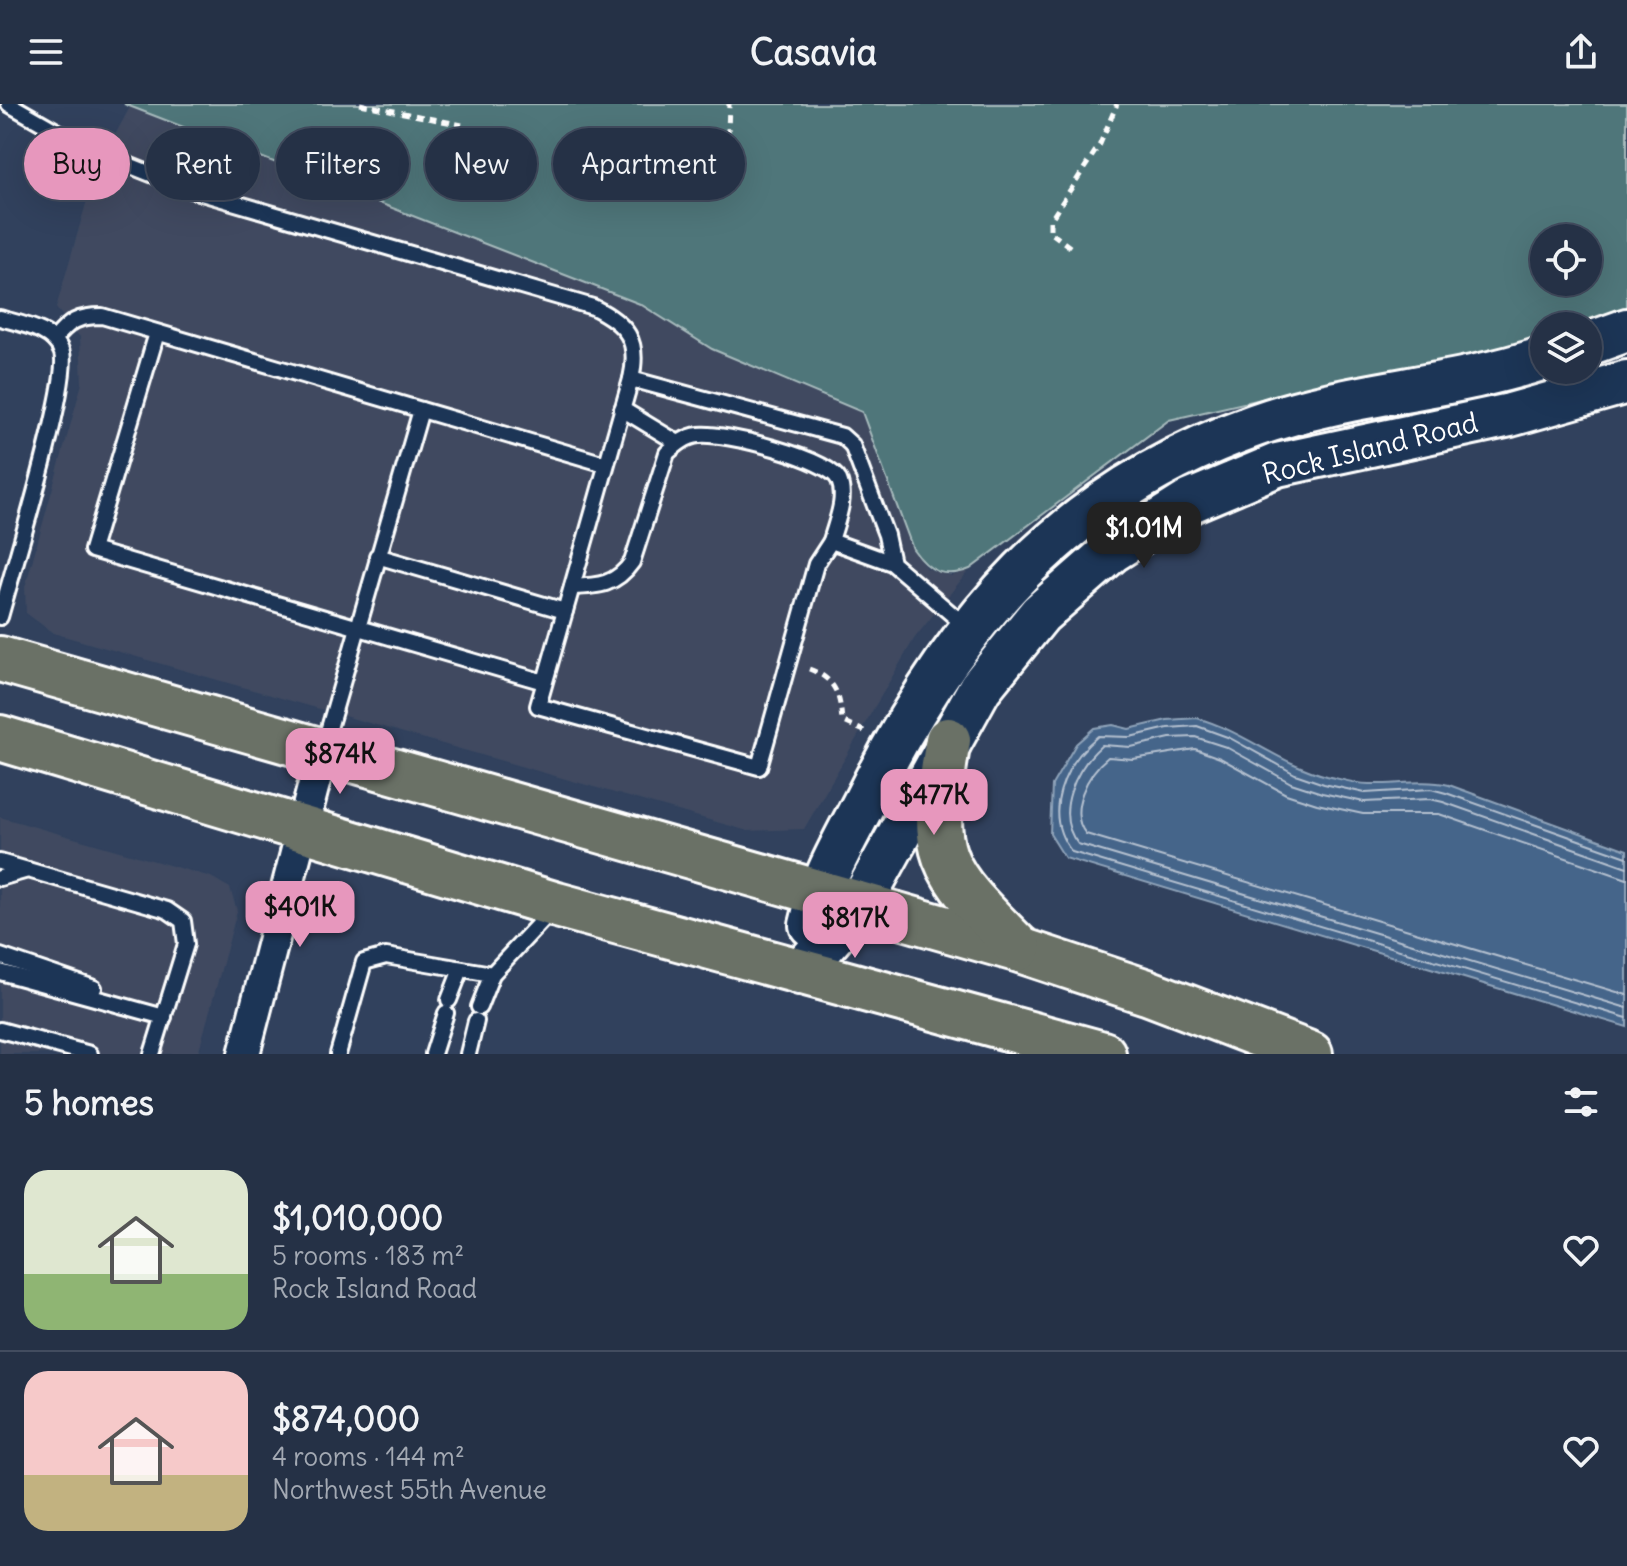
<!DOCTYPE html>
<html lang="en">
<head>
<meta charset="utf-8">
<style>
  body { margin:0; font-family:Delius,sans-serif; background:#2d394d; color:#f1f3f6; height:100vh; display:flex; flex-direction:column; font-size:30px; white-space:nowrap }
  * { box-sizing:border-box; margin:0 }
  p { font-size:26px; color:#a3a9b3 }
  .icon { flex:none; width:44px; height:44px; fill:none; stroke:currentColor; stroke-width:2; stroke-linecap:round; stroke-linejoin:round }
  .map { position:relative; height:950px; overflow:hidden }
  .sheet { display:flex; flex-direction:column; background:#253146; flex:1 }
  .sheet>* { flex:none }
  .top-card { position:absolute; left:24px; top:24px; width:800px; height:72px; display:flex; gap:16px }
  .controls { position:absolute; left:1530px; top:120px; display:grid; gap:16px }
  .controls a { display:grid; place-items:center; width:72px; height:72px; border-radius:50%; background:#253146; box-shadow:0 8px 32px #0002,0 0 0 2px #424c5f; font-size:40px }
  .price { position:absolute; translate:-50% -68px; padding:0 18px; border-radius:16px; background:#e797bd; color:#111; font-size:26px; line-height:52px; filter:drop-shadow(0 2px 4px #0008) }
  .price::after { content:''; position:absolute; left:50%; top:48px; width:24px; height:18px; margin-left:-12px; background:inherit; clip-path:polygon(0 0,100% 0,50% 100%) }
  .price.on { background:#222; color:#fff }
  ul { padding:0; list-style:none }
  li { display:flex; align-items:center; gap:24px; height:200px; padding:0 24px }
  li+li { border-top:2px solid #424c5f }
  li span { display:grid; place-items:center; flex:none; width:224px; height:160px; border-radius:24px; color:#555 }
  li>.icon { margin-inline-start:auto }
  span .icon { width:96px; height:96px; fill:#fffc; stroke-width:1 }
  li b { font-size:34px }
  h2 { display:flex; justify-content:space-between; align-items:center; height:96px; padding:0 24px; font-size:34px }
  .chip { padding:0 28px; border-radius:36px; background:#253146; box-shadow:0 8px 32px #0002,0 0 0 2px #424c5f; font-size:28px; line-height:72px }
  .chip.on { background:#e797bd; color:#111 }
  header { display:flex; justify-content:space-between; align-items:center; height:104px; padding:0 24px; background:#253146; font-size:36px; font-weight:700 }
  .map>svg:first-child { display:block }
</style>
</head>
<body>
<header><svg class="icon" aria-label="menu" viewBox="0 0 24 24"><path d="M4 6h16M4 12h16M4 18h16"/></svg>Casavia<svg class="icon" aria-label="share" viewBox="0 0 24 24"><path d="M12 15V3M7 8l5-5 5 5M5 13v7h14v-7"/></svg></header>
<div class="map">
<svg width="1627" height="950" viewBox="0 0 1627 950">
  <rect width="100%" height="100%" fill="#31415d"/>
  <filter id="ink" filterUnits="userSpaceOnUse"><feTurbulence type="fractalNoise" baseFrequency=".0125" numOctaves="2"/><feDisplacementMap in="SourceGraphic" scale="16" xChannelSelector="R" yChannelSelector="G"/><feConvolveMatrix kernelMatrix="1 2 1 2 8 2 1 2 1" color-interpolation-filters="sRGB"/></filter>
  <g filter="url(#ink)">
    <g fill="#3f4a61">
      <polygon points="130,3 640,200 712,245 862,308 913,445 926,464 952,472 970,465 914,535 804,725 748,727 53,529 26,509 25,483 82,279 80,233 56,204 95,68"/>
      <polygon points="0,713 211,773 230,784 237,807 198,950 0,950"/>
    </g>
    <path fill="#4f767a" stroke="#a7babc" stroke-width="2" fill-rule="evenodd" d="M124 0H1627V207L1580 222H1544V234L1495 250 1318 282 1169 316 970 465C944 475 929 468 913 445L862 308 712 245 640 200ZM1544 134H1588V178H1544Z"/>
    <path fill="#45658a" stroke="#8fa3b9" stroke-width="2" d="M1197 614C1243 627 1280 660 1327 672 1340 675 1355 680 1369 680 1396 681 1422 675 1449 681L1627 746V923L1065 754 1050 730 1052 681 1076 640 1094 624 1113 621 1129 625 1167 616Z"/>
    <g fill="none" stroke-linecap="round" stroke-linejoin="round">
      <g stroke="#b5c1d0" stroke-width="2">
        <path d="M1627 753 1446 689 1431 685 1365 689 1324 680 1295 670 1230 634 1197 622 1168 624 1130 633 1098 632C1064 660 1041 710 1072 748L1627 914"/>
        <path d="M1627 763 1443 698 1430 695 1364 698 1322 689 1291 679 1226 643 1195 633 1170 634 1131 643 1102 641C1076 664 1053 709 1078 740L1627 904"/>
        <path d="M1627 775 1439 710H1363L1317 700 1286 690 1220 654 1195 645 1133 655 1108 653C1088 669 1067 707 1086 730L1627 891"/>
      </g>
      <g stroke="#fff" stroke-width="20">
        <g id="lane">
          <path d="M9 0 86 44 191 86 593 203C627 220 640 236 631 275"/>
          <path d="M0 214C20 220 55 225 62 249 71 277 11 472 0 513"/>
          <polyline points="157,229 92,446 544,578"/>
          <path d="M54 236C69 217 78 212 102 212L605 360"/>
          <polyline points="622,305 678,339"/>
          <polyline points="377,452 565,507"/>
          <polyline points="892,459 831,437 816,460 759,663 538,602 631,275 842,332 852,341 886,431 892,459 968,524"/>
          <path d="M572 483C599 482 616 481 632 458L667 349C676 341 686 332 699 331 724 328 828 354 839 376 847 395 836 418 831 437"/>
          <polyline points="323,645 421,306"/>
          <polyline points="0,758 167,806 183,817 186,840 152,950"/>
          <polyline points="0,774 28,766"/>
          <polyline points="0,852 94,884"/>
          <polyline points="0,868 164,913"/>
          <polyline points="449,896 461,865"/>
          <polyline points="479,903 492,870 551,807"/>
          <polyline points="0,926 90,950"/>
          <polyline points="338,950 364,858 386,852 492,870"/>
          <polyline points="433,950 446,909"/>
          <polyline points="468,950 476,917"/>
        </g>
      </g>
      <g stroke="#fff" stroke-width="36">
        <polyline id="street" points="244,950 323,645"/>
      </g>
      <g stroke="#fff" stroke-width="48">
        <g id="secondary">
          <polyline points="1588,240 1627,226"/>
          <path d="M811 821C821 775 845 736 866 695 955 517 1063 389 1256 321 1348 288 1451 285 1544 254"/>
          <polyline points="800,869 861,799 980,584 1040,510 1112,447 1191,397 1277,361 1510,311 1627,278"/>
        </g>
      </g>
      <g stroke="#fff" stroke-width="50">
        <g id="primary">
          <polyline points="0,555 1020,846 1147,888 1310,950"/>
          <polyline points="0,634 557,801 1103,950"/>
          <path d="M948 636C928 754 937 762 1019 844"/>
        </g>
      </g>
      <g stroke="#fff" stroke-width="5" stroke-dasharray="8 6" stroke-linecap="butt">
        <polyline points="360,0 462,21"/>
        <polyline points="657,60 704,72 719,63 728,29 729,0"/>
        <polyline points="1070,143 1050,128 1050,117 1100,40 1117,0"/>
        <path d="M809 565C836 575 840 591 842 617L864 627"/>
      </g>
      <use href="#lane" stroke="#1d3557" stroke-width="14"/>
      <use href="#street" stroke="#1d3557" stroke-width="30"/>
      <use href="#secondary" stroke="#1d3557" stroke-width="42"/>
      <use href="#primary" stroke="#6a7166" stroke-width="44"/>
    </g>
  </g>
  <g text-anchor="middle" dominant-baseline="central" stroke-width="6" stroke-linejoin="round" paint-order="stroke">
    <g font-size="28" fill="#fff" stroke="#1d3557">
      <text transform="translate(1370 344) rotate(-14)">Rock Island Road</text>
    </g>
  </g>
</svg>
<div class="controls">
<a><svg class="icon" aria-label="locate" viewBox="0 0 24 24"><circle cx="12" cy="12" r="6"/><path d="M12 2v4M12 18v4M2 12h4M18 12h4"/></svg></a>
<a><svg class="icon" aria-label="layers" viewBox="0 0 24 24"><path d="M12 4l9 5-9 5-9-5zM3 14l9 5 9-5"/></svg></a>
</div>
<b class="price on" style="left:1144px;top:466px">$1.01M</b>
<b class="price" style="left:340px;top:692px">$874K</b>
<b class="price" style="left:934px;top:733px">$477K</b>
<b class="price" style="left:300px;top:845px">$401K</b>
<b class="price" style="left:855px;top:856px">$817K</b>
<div class="top-card">
<a class="chip on">Buy</a>
<a class="chip">Rent</a>
<a class="chip">Filters</a>
<a class="chip">New</a>
<a class="chip">Apartment</a>
</div>
</div>
<section class="sheet">
<h2>5 homes<svg class="icon" aria-label="filters" viewBox="0 0 24 24"><path d="M4 7h16M4 17h16"/><circle cx="9" cy="7" r="2"/><circle cx="15" cy="17" r="2"/></svg></h2>
<ul>
<li><span style="background:linear-gradient(#dfe7d0 65%,#8fb573 0)"><svg class="icon" aria-label="home" viewBox="0 0 24 24"><path d="M3 11l9-7 9 7M6 9v11h12V9"/></svg></span><div><b>$1,010,000</b><p>5 rooms · 183 m²</p><p>Rock Island Road</p></div><svg class="icon" aria-label="heart" viewBox="0 0 24 24"><path d="M12 20l-8-8c-3-5 5-10 8-4 3-6 11-1 8 4z"/></svg></li>
<li><span style="background:linear-gradient(#f6c9c9 65%,#c2b280 0)"><svg class="icon" aria-label="home" viewBox="0 0 24 24"><path d="M3 11l9-7 9 7M6 9v11h12V9"/></svg></span><div><b>$874,000</b><p>4 rooms · 144 m²</p><p>Northwest 55th Avenue</p></div><svg class="icon" aria-label="heart" viewBox="0 0 24 24"><path d="M12 20l-8-8c-3-5 5-10 8-4 3-6 11-1 8 4z"/></svg></li>
</ul>
</section>
</body>
</html>
